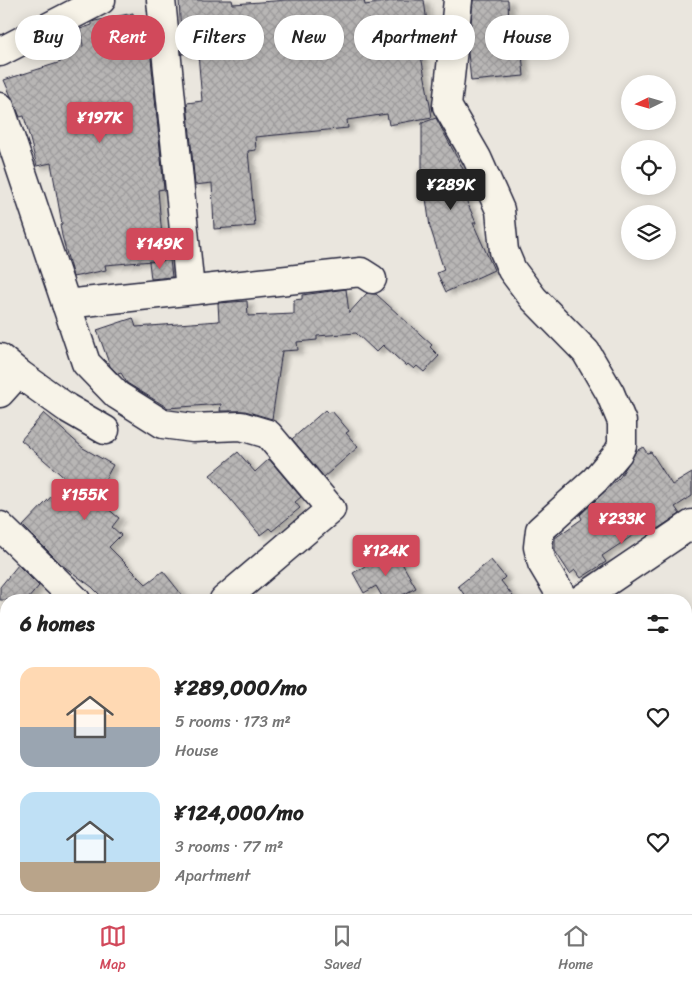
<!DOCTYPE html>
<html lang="en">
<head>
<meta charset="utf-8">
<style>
  body { margin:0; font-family:Sriracha,sans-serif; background:#f6f6f6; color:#222; height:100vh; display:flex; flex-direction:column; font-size:19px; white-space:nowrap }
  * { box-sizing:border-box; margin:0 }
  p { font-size:16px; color:#767676 }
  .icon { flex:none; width:28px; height:28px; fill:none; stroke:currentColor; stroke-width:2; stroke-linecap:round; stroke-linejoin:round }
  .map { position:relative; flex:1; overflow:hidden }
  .sheet { position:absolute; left:0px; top:594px; width:692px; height:321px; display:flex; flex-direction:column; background:#fff; border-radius:20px 20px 0 0; box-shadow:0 2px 12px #0003 }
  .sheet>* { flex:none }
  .guide { position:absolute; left:15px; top:15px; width:662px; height:45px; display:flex; gap:10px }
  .needle { width:32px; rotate:265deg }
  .tools { position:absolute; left:621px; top:75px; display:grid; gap:10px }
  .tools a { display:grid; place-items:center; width:55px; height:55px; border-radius:50%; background:#fff; box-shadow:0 2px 12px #0003; font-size:25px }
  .price { position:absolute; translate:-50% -42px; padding:0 11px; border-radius:5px; background:#d1495b; color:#fff; font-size:16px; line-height:32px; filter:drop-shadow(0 1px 2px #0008) }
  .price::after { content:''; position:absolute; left:50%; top:30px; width:15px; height:11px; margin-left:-8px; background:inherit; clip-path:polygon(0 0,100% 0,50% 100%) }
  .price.selected { background:#222; color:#fff }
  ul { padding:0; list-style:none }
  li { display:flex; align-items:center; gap:15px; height:125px; padding:0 20px }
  li span { display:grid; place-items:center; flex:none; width:140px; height:100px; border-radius:15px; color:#555 }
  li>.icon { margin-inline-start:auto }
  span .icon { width:60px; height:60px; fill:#fffc; stroke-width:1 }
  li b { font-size:21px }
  h2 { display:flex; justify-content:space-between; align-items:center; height:60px; padding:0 20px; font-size:21px }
  .chip { padding:0 18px; border-radius:22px; background:#fff; box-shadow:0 2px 12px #0003; font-size:18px; line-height:45px }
  .chip.selected { background:#d1495b; color:#fff }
  .menu { display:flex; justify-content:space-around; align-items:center; height:70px; border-top:1px solid #e0e0e0; background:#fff; font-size:14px; color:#767676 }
  .menu a { display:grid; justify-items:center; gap:2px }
  .menu .selected { color:#d1495b }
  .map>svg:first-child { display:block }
</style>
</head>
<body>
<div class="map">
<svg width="692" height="914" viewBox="0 0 692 914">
  <defs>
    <pattern id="park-dots" width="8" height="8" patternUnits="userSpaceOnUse" patternTransform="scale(1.25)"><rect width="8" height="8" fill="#cdc9c6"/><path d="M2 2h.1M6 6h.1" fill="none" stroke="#b0acab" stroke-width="1.8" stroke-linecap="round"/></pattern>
    <pattern id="building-cross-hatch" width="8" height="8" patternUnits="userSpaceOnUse" patternTransform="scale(1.25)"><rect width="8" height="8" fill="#b8b6b5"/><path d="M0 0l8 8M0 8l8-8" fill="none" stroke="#9e9c9d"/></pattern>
    <filter id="shadow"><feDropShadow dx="5.5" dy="3" stdDeviation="2.5" flood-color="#0004"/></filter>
  </defs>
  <rect width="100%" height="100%" fill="#eae6de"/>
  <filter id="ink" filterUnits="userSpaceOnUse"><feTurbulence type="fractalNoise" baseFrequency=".02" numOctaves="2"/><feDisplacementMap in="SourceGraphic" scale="10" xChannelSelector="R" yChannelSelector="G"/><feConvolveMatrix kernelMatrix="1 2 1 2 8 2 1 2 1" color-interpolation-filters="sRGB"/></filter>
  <g filter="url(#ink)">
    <polygon fill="url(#park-dots)" stroke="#787680" points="6,769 6,861 0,860 0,773"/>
    <g fill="url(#building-cross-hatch)" stroke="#22223b" filter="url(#shadow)">
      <polygon points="179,0 232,0 233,4 287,0 364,0 365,5 398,0 424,0 429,38 418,39 432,117 389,125 387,114 347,120 348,128 255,137 256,150 248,151 255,226 214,229 212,183 195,185 187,103 202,101 198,53 182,54"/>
      <polygon points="473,0 508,0 509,26 512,25 513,32 520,32 524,76 471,81 468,53"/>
      <polygon points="133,13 134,21 147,18 164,189 158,190 164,260 105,265 106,270 73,277 62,236 60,225 62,224 51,163 37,166 24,116 20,117 4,80 61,62 58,53 83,46 80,29 92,25 92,22 95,21"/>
      <polygon points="436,118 472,186 462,190 476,223 473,223 494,270 446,292 437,273 444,270 430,227 422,170 422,123"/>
      <polygon points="170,260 172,277 151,279 149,262"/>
      <polygon points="346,289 349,313 367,293 376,294 432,345 430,347 439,356 424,372 417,366 414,369 408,364 406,366 383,345 376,352 356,333 317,336 317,340 297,342 298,350 282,351 272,419 245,411 220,411 221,404 168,408 127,383 121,373 118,374 110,366 97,330 133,318 136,327 219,321 218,303 247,301 248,316 294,314 294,300 302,299 302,295"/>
      <polygon points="325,410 328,413 332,411 349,431 346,433 358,447 324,477 292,439"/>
      <polygon points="44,413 83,448 113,465 95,498 119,518 112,527 121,535 109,547 146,584 163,571 186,600 105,600 92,587 62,565 23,526 67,480 21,440"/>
      <polygon points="643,447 647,453 651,452 672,485 692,473 692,496 675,507 680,514 654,531 650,524 602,556 606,562 581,578 575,570 570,574 555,551 555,538 582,519 580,515 620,477 636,451"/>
      <polygon points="238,452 255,472 269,459 301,497 295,502 300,508 272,531 269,528 260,535 210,475"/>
      <polygon points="394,549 416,588 393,600 384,600 376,586 364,593 353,573"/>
      <polygon points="491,560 505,577 501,581 516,600 468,600 458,586"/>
      <polygon points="18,565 39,586 27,600 0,600 0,587"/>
    </g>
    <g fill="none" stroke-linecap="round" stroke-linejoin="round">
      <g stroke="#22223b" stroke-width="31">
        <g id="minor">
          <polyline points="161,0 190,290"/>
          <polyline points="458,0 447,106 477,158 500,210 504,251 512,270 533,298 586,352 610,393 622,422 622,445 618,453 595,480 540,530 538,547 542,563 564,600"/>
          <polyline points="0,52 101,0"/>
          <polyline points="0,107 86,363 117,395 163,424 193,428 241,426 268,434 331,509 224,600"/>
          <polyline points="66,304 361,272 372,279"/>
          <polyline points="0,358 18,373"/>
          <polyline points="0,393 18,373 67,408 105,430"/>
          <polyline points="0,526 76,600"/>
          <polyline points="580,600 692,524"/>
          <polyline points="0,720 6,726"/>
          <polyline points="686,833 692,838"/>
          <polyline points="108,909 110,914"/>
          <polyline points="256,909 258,914"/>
          <polyline points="339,909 340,914"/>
          <polyline points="579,909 586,914"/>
        </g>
      </g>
      <use href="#minor" stroke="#f7f3e8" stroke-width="28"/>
    </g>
  </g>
</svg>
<div class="tools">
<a><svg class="needle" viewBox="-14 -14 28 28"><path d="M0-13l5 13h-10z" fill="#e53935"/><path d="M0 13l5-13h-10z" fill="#767676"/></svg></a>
<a><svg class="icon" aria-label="locate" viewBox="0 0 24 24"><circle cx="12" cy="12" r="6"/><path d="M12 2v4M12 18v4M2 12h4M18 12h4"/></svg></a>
<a><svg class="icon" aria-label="layers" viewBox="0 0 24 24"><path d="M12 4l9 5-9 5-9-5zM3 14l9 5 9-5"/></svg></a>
</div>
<b class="price" style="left:100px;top:144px">¥197K</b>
<b class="price selected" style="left:451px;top:211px">¥289K</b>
<b class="price" style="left:160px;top:270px">¥149K</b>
<b class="price" style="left:85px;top:521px">¥155K</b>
<b class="price" style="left:622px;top:545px">¥233K</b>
<b class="price" style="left:386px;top:577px">¥124K</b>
<div class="guide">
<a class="chip">Buy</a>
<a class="chip selected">Rent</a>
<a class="chip">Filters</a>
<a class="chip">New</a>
<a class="chip">Apartment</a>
<a class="chip">House</a>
</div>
<section class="sheet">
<h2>6 homes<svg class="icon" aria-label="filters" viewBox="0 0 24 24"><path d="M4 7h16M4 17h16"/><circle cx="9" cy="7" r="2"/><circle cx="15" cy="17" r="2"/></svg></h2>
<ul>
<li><span style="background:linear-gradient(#ffd9b3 60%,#9aa5b1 0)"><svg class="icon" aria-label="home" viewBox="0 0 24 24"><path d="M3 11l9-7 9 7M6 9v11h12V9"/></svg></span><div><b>¥289,000/mo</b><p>5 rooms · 173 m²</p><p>House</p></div><svg class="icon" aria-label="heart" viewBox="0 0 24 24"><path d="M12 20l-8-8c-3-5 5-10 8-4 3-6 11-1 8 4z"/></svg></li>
<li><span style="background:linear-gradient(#bfe0f5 70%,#b9a48a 0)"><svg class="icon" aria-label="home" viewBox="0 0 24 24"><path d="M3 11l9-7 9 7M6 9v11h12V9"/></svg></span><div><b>¥124,000/mo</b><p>3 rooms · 77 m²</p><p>Apartment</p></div><svg class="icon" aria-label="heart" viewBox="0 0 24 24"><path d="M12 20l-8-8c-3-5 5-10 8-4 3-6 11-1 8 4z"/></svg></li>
</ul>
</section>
</div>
<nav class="menu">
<a class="selected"><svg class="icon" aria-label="map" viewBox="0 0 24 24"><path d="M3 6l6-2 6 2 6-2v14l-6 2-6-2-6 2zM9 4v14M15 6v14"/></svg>Map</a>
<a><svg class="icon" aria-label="saved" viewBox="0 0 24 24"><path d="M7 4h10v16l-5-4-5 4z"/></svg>Saved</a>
<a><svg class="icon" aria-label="home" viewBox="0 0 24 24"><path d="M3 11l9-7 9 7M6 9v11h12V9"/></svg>Home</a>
</nav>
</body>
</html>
